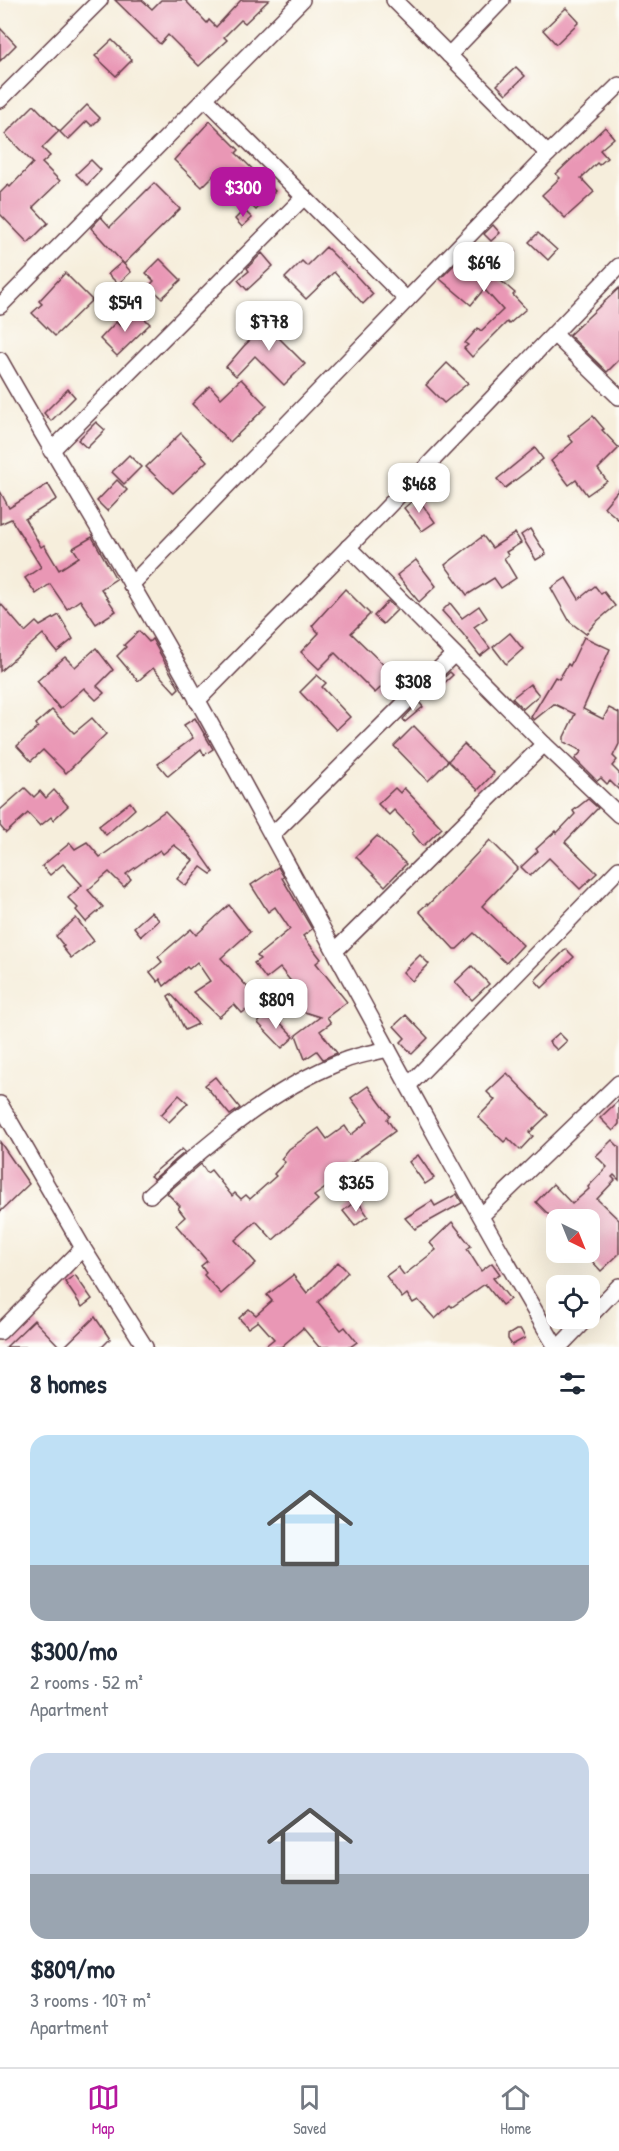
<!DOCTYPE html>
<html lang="en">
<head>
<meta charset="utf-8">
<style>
  body { margin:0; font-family:"Patrick Hand",sans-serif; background:#f2f2f3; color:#1f2937; height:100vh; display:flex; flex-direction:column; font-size:22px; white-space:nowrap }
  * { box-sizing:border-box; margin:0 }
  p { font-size:20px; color:#747a83 }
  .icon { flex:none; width:33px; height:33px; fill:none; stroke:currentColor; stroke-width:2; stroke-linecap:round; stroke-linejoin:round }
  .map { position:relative; height:1347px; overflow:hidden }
  .sheet { display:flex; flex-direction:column; background:#fff; flex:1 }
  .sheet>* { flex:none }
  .needle { width:39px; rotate:137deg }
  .buttons { position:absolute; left:546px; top:1209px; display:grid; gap:12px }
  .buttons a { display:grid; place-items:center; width:54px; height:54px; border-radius:12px; background:#fff; box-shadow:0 6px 24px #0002; font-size:30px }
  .price { position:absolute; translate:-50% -51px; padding:0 14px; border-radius:12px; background:#fff; color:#222; font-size:20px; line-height:39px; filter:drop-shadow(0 2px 3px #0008) }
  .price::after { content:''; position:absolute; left:50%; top:36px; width:18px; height:14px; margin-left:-9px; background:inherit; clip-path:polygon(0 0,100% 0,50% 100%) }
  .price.on { background:#b5179e; color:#fff }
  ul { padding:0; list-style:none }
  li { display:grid; align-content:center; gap:12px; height:318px; padding:0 30px }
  li span { display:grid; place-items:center; height:186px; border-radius:18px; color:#555 }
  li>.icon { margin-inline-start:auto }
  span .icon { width:108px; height:108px; fill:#fffc; stroke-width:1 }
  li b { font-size:26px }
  h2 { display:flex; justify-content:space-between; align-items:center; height:72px; padding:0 30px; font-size:26px }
  .menu { display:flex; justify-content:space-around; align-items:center; height:84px; border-top:2px solid #e0e1e3; background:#fff; font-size:16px; color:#747a83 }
  .menu a { display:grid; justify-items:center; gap:3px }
  .menu .on { color:#b5179e }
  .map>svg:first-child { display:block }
</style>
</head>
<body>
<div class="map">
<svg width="619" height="1347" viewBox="0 0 619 1347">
  <rect width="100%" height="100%" fill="#fdfcf7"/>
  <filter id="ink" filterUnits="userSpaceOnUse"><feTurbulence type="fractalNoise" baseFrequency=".0167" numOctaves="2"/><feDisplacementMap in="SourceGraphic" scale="12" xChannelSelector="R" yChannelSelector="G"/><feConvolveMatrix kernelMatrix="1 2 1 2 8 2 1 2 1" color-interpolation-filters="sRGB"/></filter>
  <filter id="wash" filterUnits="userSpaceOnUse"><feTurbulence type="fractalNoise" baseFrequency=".008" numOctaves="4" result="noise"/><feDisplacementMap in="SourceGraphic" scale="24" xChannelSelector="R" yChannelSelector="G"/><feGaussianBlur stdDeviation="1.35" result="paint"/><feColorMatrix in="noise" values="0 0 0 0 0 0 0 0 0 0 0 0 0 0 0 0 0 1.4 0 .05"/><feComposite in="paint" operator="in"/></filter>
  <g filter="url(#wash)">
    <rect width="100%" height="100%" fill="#f6eedc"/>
    <g id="blocks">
      <g fill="#e997b5">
        <polygon points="115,0 142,0 152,9 161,0 185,0 207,23 209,20 216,27 241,0 269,0 245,23 241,20 224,37 227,40 199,66 168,35 160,44"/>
        <polygon points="566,8 579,22 556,44 543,30"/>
        <polygon points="0,28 16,45 0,61"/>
        <polygon points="112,40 132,60 116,76 95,56"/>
        <polygon points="516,67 525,76 506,94 497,85"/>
        <polygon points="34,105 59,131 42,148 50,156 42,163 60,181 33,207 48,223 28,243 0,214 0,193 8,185 10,187 33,163 5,134"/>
        <polygon points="87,105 100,118 92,126 87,121 68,140 60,132"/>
        <polygon points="210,121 239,150 236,153 275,191 256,210 217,172 202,187 174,160"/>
        <polygon points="605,127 614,138 600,150 607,158 599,165 597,163 581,178 594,192 565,218 542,195 560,178 556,174"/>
        <polygon points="91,160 101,170 87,185 76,174"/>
        <polygon points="154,183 180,209 124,264 91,228 101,217 110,227"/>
        <polygon points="244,210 252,218 242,227 235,219"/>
        <polygon points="493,225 500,233 491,241 484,234"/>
        <polygon points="538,233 557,250 548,260 529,242"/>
        <polygon points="507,244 515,252 493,274 515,293 513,295 526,309 509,324 507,322 472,357 464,348 468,345 465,343 478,328 481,331 503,310 484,289 471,305 440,279 467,252 484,266"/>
        <polygon points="326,247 348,269 349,268 373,294 363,304 334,272 306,299 285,278 302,261 307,266"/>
        <polygon points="262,253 273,266 247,290 238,280 249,271 247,268"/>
        <polygon points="160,259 181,280 162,298 149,286 154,281 146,273"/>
        <polygon points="122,262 131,272 118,284 108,274"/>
        <polygon points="65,273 92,300 55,336 32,313 42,304 39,301"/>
        <polygon points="619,288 619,360 607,372 569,335"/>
        <polygon points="136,310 150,324 117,356 100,339 116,322 120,326"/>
        <polygon points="281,310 291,319 276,335 305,364 284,385 255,356 236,376 226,367 244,346"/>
        <polygon points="447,363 468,383 444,403 426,385"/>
        <polygon points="241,379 267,406 230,442 192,404 210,386 221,398"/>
        <polygon points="68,389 75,397 51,421 44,413"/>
        <polygon points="593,416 604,429 602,430 619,448 598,469 607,481 587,495 576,480 569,485 551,461 573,442 568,436"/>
        <polygon points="96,422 105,430 87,448 78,440"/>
        <polygon points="181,433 207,461 173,493 146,467"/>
        <polygon points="535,448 543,459 505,488 497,479"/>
        <polygon points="129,455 141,467 124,484 112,472"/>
        <polygon points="117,480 127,490 107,511 97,501"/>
        <polygon points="48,484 57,499 25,519 41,547 44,545 59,570 79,557 73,548 92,537 116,579 101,589 116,611 96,624 80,600 67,609 50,584 36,594 25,578 41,567 11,519 0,524 0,491 9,508"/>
        <polygon points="619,489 619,520 604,507"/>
        <polygon points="417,497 435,522 422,531 404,508"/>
        <polygon points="530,529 546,554 536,560 521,535"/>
        <polygon points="515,533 521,543 506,552 508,555 504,558 516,578 501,588 494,578 467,595 445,565 483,536 492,548"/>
        <polygon points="416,560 436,586 419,602 397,575"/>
        <polygon points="566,578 579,599 595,586 601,594 604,592 615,606 595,623 586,634 570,622 551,588"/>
        <polygon points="345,589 370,614 351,633 394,675 375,693 335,653 319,669 301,652 319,633 312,626"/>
        <polygon points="388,601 397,610 383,624 374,616"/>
        <polygon points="0,603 25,632 36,622 40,626 59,615 73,639 57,652 43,634 0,671"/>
        <polygon points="450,603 462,618 479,606 487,618 474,627 490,648 480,656 463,634 442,611"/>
        <polygon points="139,631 149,642 152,639 179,688 175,692 153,668 138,681 117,656 126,647 124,645"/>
        <polygon points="510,633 523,649 506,664 493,647"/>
        <polygon points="584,637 610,649 583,709 603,719 609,708 619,713 619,744 613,756 617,760 612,766 619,773 619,790 610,781 607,784 601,778 597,781 575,759 582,751 564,742 564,737 575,714 554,704 534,720 531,717 555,677 559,679 568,664 570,666"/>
        <polygon points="96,648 113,670 97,686 104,693 96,700 84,688 60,709 37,681 65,657 75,667"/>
        <polygon points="450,672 453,675 440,687 437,684"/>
        <polygon points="317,675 326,683 322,687 350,717 336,730 300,692"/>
        <polygon points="530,684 539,695 523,709 512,698"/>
        <polygon points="419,702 423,707 405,722 403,719"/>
        <polygon points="52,710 74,733 92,718 106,734 66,773 43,750 31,761 17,746 38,727 36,724"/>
        <polygon points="195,718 213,749 204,755 201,749 168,776 158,764 193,738 184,725"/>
        <polygon points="414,726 448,761 464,744 494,773 478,790 448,761 428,781 394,746"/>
        <polygon points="25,788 34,797 40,791 46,798 54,790 68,806 53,820 51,817 40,826 28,813 6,833 0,826 0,810"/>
        <polygon points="395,788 400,793 404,788 442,828 423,846 412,833 414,831 394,810 389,815 378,804"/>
        <polygon points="588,799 598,808 565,842 597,873 580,889 549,858 530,876 521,867 538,851 536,849 556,831 557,833 575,814 573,811"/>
        <polygon points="130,802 135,809 106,835 99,826"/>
        <polygon points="165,811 188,835 214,872 211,874 201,867 186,886 177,879 193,860 174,845 163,854 160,850 126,874 131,879 124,887 109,872 88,890 103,907 86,922 76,910 78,908 68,898 82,885 63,864 50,875 42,866 70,843 75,849 87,842 100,857"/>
        <polygon points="377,836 406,864 385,886 356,857"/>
        <polygon points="490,840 518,868 482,906 523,945 506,963 474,933 457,949 454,949 419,911 427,904 428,905"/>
        <polygon points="278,867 284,877 282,878 312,929 303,936 321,959 316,963 347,1002 327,1017 331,1023 320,1031 337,1053 323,1059 317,1051 305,1059 296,1035 320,1017 289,1007 282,998 294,985 280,968 266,979 254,963 260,959 257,956 290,929 275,907 268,912 251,885"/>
        <polygon points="229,905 250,932 221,958 251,991 248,993 256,1003 242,1013 234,1004 219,1017 193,992 210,981 197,962 189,969 187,967 164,986 160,979 158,982 150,972 162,962 158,957 191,929 196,935"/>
        <polygon points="151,912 159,920 141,936 134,927"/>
        <polygon points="76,918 94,941 71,958 62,947 64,946 56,936"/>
        <polygon points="566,949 574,957 542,988 535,980"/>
        <polygon points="420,955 429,964 412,981 403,972"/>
        <polygon points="472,966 489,984 472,1000 455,982"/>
        <polygon points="171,994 198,1024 185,1030 168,996"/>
        <polygon points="269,1011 294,1037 282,1048 258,1023"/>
        <polygon points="406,1015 428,1038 412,1054 401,1042 405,1038 394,1026"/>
        <polygon points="559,1033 567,1041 557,1050 549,1042"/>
        <polygon points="507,1073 548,1115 529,1133 533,1136 520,1150 508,1138 504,1142 478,1117 495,1100 487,1092"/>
        <polygon points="215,1077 240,1108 230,1115 205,1085"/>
        <polygon points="368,1086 390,1116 387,1119 395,1131 346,1167 352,1174 343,1180 341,1177 314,1196 318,1200 273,1240 256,1221 235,1240 256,1263 221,1294 204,1275 206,1273 201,1266 207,1261 176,1225 185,1217 178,1208 180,1206 167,1193 201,1164 207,1173 211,1170 232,1196 235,1193 241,1199 246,1195 250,1199 276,1176 274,1174 285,1162 281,1159 289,1149 319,1128 327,1139 345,1126 351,1135 368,1121 351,1098"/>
        <polygon points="179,1095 188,1103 169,1122 161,1115"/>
        <polygon points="619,1100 619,1124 613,1131 600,1118"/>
        <polygon points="612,1140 619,1147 619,1180 614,1175 612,1177 615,1180 597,1199 619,1220 619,1254 601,1271 590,1259 590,1220 554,1220 536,1202 553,1184 572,1204 589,1189 588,1187 607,1167 596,1156"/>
        <polygon points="0,1142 29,1184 0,1212"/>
        <polygon points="182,1149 185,1152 154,1179 150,1176"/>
        <polygon points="418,1155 434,1178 425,1184 409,1162"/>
        <polygon points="457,1194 462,1203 415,1229 405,1218 432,1201 435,1206"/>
        <polygon points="357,1200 368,1216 355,1226 343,1211"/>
        <polygon points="452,1222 471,1246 467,1249 481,1271 492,1263 500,1274 493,1278 510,1299 502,1305 485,1284 452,1307 450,1305 435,1319 418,1300 413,1303 407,1294 402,1298 386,1276 398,1267 404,1275 436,1250 430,1243"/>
        <polygon points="338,1262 348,1272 318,1302 341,1330 345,1327 357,1342 350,1347 319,1347 303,1328 281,1347 264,1347 274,1339 258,1321 248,1328 239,1318 249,1309 256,1315 272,1301 267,1295 293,1275 307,1293"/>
        <polygon points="75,1275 92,1299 82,1307 65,1282"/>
        <polygon points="95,1317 110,1339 102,1347 64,1347"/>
        <polygon points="34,1320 60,1347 6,1347"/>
        <polygon points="516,1330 521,1330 525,1338 512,1345 508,1339 508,1335"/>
      </g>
    </g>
  </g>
  <g filter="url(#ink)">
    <use href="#blocks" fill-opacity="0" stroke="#643e46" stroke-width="1.5"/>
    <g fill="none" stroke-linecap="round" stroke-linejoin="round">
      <g stroke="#643e46" stroke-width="18">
        <g id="street">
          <polyline points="394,0 548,154"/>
          <polyline points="449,55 502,0"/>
          <polyline points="206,99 407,300"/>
          <polyline points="0,100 100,0"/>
          <polyline points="0,306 302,0"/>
          <polyline points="554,334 619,397"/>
          <path d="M0 360C58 463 120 562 178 665 305 892 424 1123 556 1347"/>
          <polyline points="51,451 304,197"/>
          <polyline points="348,547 544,744 619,815"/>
          <polyline points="131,585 548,154 619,85"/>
          <polyline points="197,701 379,516 619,266"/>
          <polyline points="272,835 454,654"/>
          <polyline points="335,951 544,744"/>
          <polyline points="409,1085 619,869"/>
          <polyline points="0,1104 83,1248 145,1347"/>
          <path d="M150 1195C209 1143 269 1090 343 1061 357 1055 373 1053 388 1049"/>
          <polyline points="481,1216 619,1083"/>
          <polyline points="590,1316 619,1286"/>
          <polyline points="0,1332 83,1248"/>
          <polyline points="559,1347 587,1318"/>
        </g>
      </g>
      <use href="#street" stroke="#fff" stroke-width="15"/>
    </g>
  </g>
</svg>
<div class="buttons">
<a><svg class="needle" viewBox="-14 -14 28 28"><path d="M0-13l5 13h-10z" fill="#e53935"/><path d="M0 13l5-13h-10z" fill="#747a83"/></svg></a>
<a><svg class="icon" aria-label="locate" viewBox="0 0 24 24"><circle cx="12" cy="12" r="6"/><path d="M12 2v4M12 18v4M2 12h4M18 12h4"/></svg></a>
</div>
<b class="price on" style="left:243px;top:218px">$300</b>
<b class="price" style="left:484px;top:293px">$696</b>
<b class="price" style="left:125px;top:333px">$549</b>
<b class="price" style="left:269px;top:352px">$778</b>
<b class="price" style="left:419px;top:514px">$468</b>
<b class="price" style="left:413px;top:712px">$308</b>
<b class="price" style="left:276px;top:1030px">$809</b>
<b class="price" style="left:356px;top:1213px">$365</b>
</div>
<section class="sheet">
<h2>8 homes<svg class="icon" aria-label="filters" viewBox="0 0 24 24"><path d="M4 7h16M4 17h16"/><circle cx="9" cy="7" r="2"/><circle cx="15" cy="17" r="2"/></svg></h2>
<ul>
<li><span style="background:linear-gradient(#bfe0f5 70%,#9aa5b1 0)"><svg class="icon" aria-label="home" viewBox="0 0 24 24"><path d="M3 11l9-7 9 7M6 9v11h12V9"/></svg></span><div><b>$300/mo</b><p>2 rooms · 52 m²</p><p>Apartment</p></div></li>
<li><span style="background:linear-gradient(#c9d6e8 65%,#9aa5b1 0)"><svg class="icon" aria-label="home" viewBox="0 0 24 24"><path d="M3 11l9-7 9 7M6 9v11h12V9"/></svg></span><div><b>$809/mo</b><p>3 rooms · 107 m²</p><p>Apartment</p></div></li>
</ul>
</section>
<nav class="menu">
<a class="on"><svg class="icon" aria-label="map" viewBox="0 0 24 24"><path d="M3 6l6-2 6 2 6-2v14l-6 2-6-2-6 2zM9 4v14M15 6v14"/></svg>Map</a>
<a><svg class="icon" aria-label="saved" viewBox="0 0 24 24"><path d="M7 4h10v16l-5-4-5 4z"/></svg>Saved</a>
<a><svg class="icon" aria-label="home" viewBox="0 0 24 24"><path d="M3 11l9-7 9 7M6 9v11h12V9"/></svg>Home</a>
</nav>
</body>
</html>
